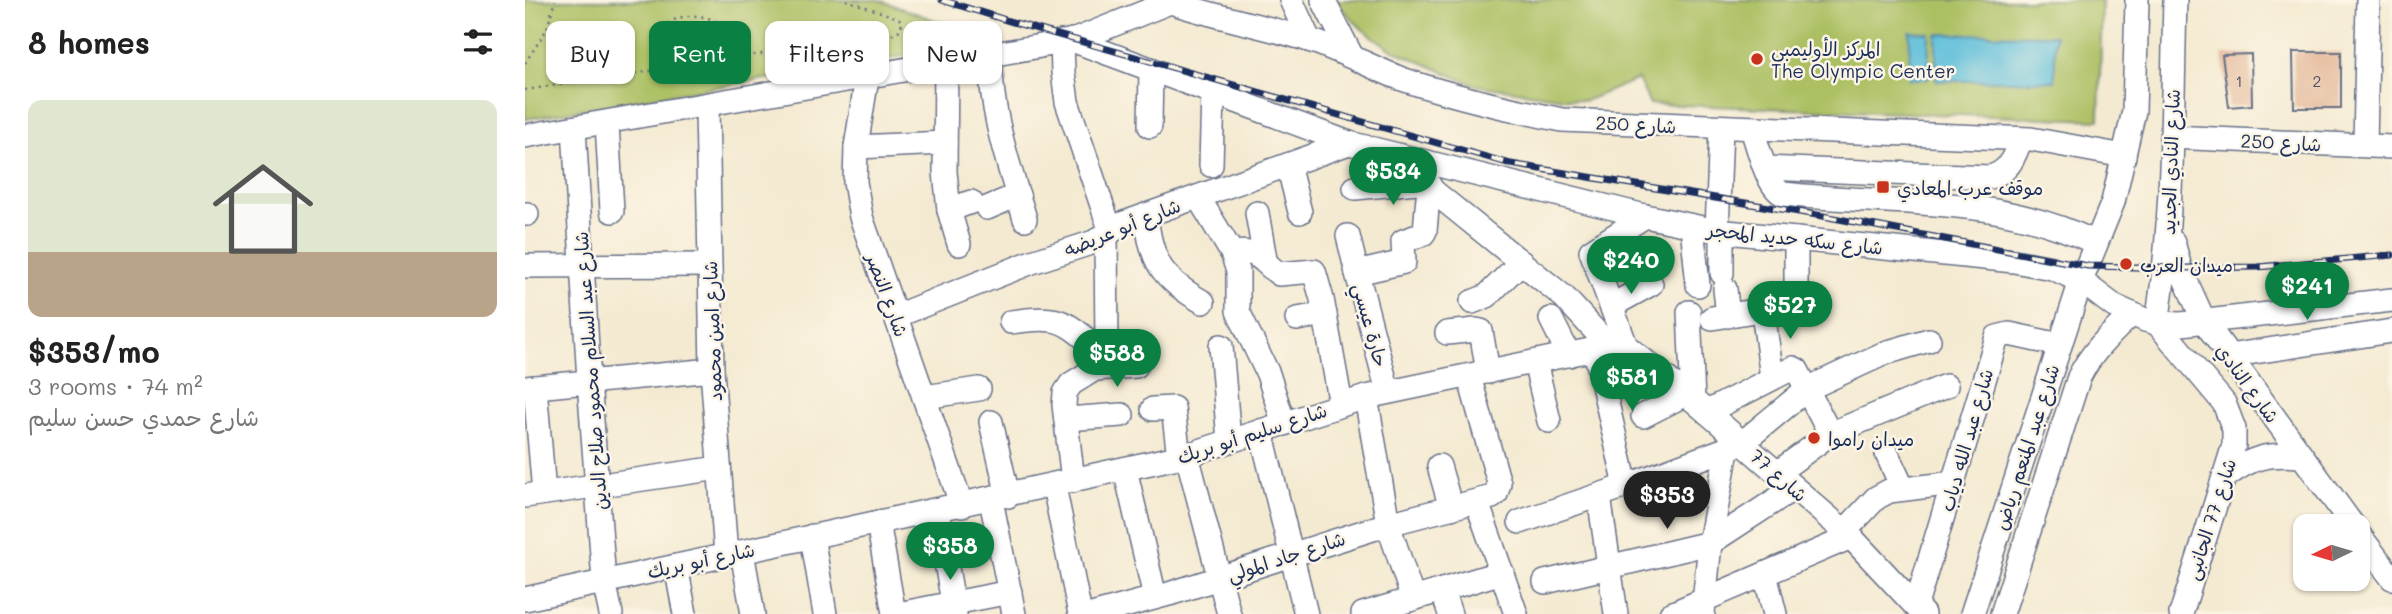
<!DOCTYPE html>
<html lang="en">
<head>
<meta charset="utf-8">
<style>
  body { margin:0; font-family:Mali,"Playpen Sans Arabic",sans-serif; background:#f2f2f2; color:#222; height:100vh; display:flex; flex-direction:column; font-size:26px; white-space:nowrap }
  * { box-sizing:border-box; margin:0 }
  p { font-size:23px; color:#767676 }
  .icon { flex:none; width:38px; height:38px; fill:none; stroke:currentColor; stroke-width:2; stroke-linecap:round; stroke-linejoin:round }
  .map { position:relative; flex:1; overflow:hidden }
  .side { display:flex; flex-direction:column; background:#fff; width:525px }
  .side>* { flex:none }
  .guide { position:absolute; left:21px; top:21px; width:665px; height:63px; display:flex; gap:14px }
  .needle { width:46px; rotate:265deg }
  .buttons { position:absolute; left:1768px; top:514px; display:grid; gap:14px }
  .buttons a { display:grid; place-items:center; width:77px; height:77px; border-radius:14px; background:#fff; box-shadow:0 2px 5px #0004; font-size:35px }
  .price { position:absolute; translate:-50% -60px; padding:0 16px; border-radius:24px; background:#0b8043; color:#fff; font-size:23px; line-height:46px; filter:drop-shadow(0 2px 4px #0008) }
  .price::after { content:''; position:absolute; left:50%; top:42px; width:21px; height:16px; margin-left:-10px; background:inherit; clip-path:polygon(0 0,100% 0,50% 100%) }
  .price.current { background:#222; color:#fff }
  ul { padding:0; list-style:none }
  li { display:grid; align-content:center; gap:14px; height:371px; padding:0 28px }
  li span { display:grid; place-items:center; height:217px; border-radius:14px; color:#555 }
  li>.icon { margin-inline-start:auto }
  span .icon { width:126px; height:126px; fill:#fffc; stroke-width:1 }
  li b { font-size:30px }
  h2 { display:flex; justify-content:space-between; align-items:center; height:84px; padding:0 28px; font-size:30px }
  .chip { padding:0 24px; border-radius:14px; background:#fff; box-shadow:0 2px 5px #0004; font-size:24px; line-height:63px }
  .chip.current { background:#0b8043; color:#fff }
  main { display:flex; flex:1; min-height:0 }
  .map>svg:first-child { display:block }
</style>
</head>
<body>
<main>
<section class="side">
<h2>8 homes<svg class="icon" aria-label="filters" viewBox="0 0 24 24"><path d="M4 7h16M4 17h16"/><circle cx="9" cy="7" r="2"/><circle cx="15" cy="17" r="2"/></svg></h2>
<ul>
<li><span style="background:linear-gradient(#dfe7d0 70%,#b9a48a 0)"><svg class="icon" aria-label="home" viewBox="0 0 24 24"><path d="M3 11l9-7 9 7M6 9v11h12V9"/></svg></span><div><b>$353/mo</b><p>3 rooms · 74 m²</p><p>شارع حمدي حسن سليم</p></div></li>
</ul>
</section>
<div class="map">
<svg width="1867" height="614" viewBox="0 0 1867 614">
  <rect width="100%" height="100%" fill="#fcf5e5"/>
  <filter id="ink" filterUnits="userSpaceOnUse"><feTurbulence type="fractalNoise" baseFrequency=".0143" numOctaves="2"/><feDisplacementMap in="SourceGraphic" scale="14" xChannelSelector="R" yChannelSelector="G"/><feConvolveMatrix kernelMatrix="1 2 1 2 8 2 1 2 1" color-interpolation-filters="sRGB"/></filter>
  <filter id="wash" filterUnits="userSpaceOnUse"><feTurbulence type="fractalNoise" baseFrequency=".00686" numOctaves="4" result="noise"/><feDisplacementMap in="SourceGraphic" scale="28" xChannelSelector="R" yChannelSelector="G"/><feGaussianBlur stdDeviation="1.57" result="paint"/><feColorMatrix in="noise" values="0 0 0 0 0 0 0 0 0 0 0 0 0 0 0 0 0 1.4 0 .05"/><feComposite in="paint" operator="in"/></filter>
  <g filter="url(#wash)">
    <rect width="100%" height="100%" fill="#f4ead2"/>
    <g fill="#acc064" stroke="#647861" stroke-width="2">
      <polygon points="0,0 354,0 468,41 0,119"/>
      <polygon points="812,0 1577,0 1574,120 1125,104 1113,79 1060,101 949,85 866,49 837,29 815,7"/>
    </g>
    <g fill="#5cbeda" stroke="#3c769c" stroke-width="2">
      <polygon points="1385,32 1404,33 1403,79 1384,79"/>
      <polygon points="1411,34 1530,35 1530,81 1411,81"/>
    </g>
    <g id="blocks">
      <g fill="#e2b393">
        <polygon points="1768,52 1816,52 1816,108 1769,108"/>
        <polygon points="1726,54 1727,105 1704,107 1697,55"/>
      </g>
    </g>
  </g>
  <g filter="url(#ink)">
    <use href="#blocks" fill-opacity="0" stroke="#677087" stroke-width="2"/>
    <g fill="none" stroke-linecap="round" stroke-linejoin="round">
      <g stroke="#677087" stroke-width="26">
        <g id="minor">
          <path d="M640 0C687 17 737 25 784 40 816 50 845 67 877 79 929 97 983 109 1037 120L1506 139 1599 156"/>
          <polyline points="766,0 784,40"/>
          <polyline points="798,0 826,55"/>
          <path d="M1650 0C1647 108 1649 217 1632 323L1699 403 1709 429V445L1656 614"/>
          <polyline points="547,40 824,143 1120,216 1192,231 1489,261 1527,268 1556,281 1589,306 1620,320 1632,323 1656,324 1867,300"/>
          <polyline points="537,42 538,72 542,102 586,232"/>
          <path d="M466 55C464 111 484 165 500 219"/>
          <polyline points="421,63 420,172 424,210 434,244"/>
          <polyline points="342,77 331,147 330,182 336,217 437,506"/>
          <polyline points="182,106 187,370 201,555"/>
          <polyline points="82,123 87,211"/>
          <polyline points="625,126 626,69"/>
          <polyline points="49,128 64,381 79,581 86,614"/>
          <path d="M1227 129C1233 146 1242 187 1258 194 1368 206 1468 193 1571 243"/>
          <polyline points="0,136 550,40 645,2"/>
          <polyline points="1646,137 1867,147"/>
          <polyline points="1840,145 1843,0"/>
          <polyline points="331,147 420,143"/>
          <path d="M902 162C899 174 901 181 908 191L1039 297 1084 346"/>
          <polyline points="686,165 688,92"/>
          <polyline points="763,165 775,212"/>
          <path d="M1241 168 1465 177C1485 172 1489 156 1496 139"/>
          <polyline points="830,188 902,181"/>
          <polyline points="673,197 707,253 713,271 713,311 743,374 759,424"/>
          <polyline points="462,208 493,195"/>
          <polyline points="424,210 446,202"/>
          <polyline points="732,213 740,259"/>
          <polyline points="0,214 2,214"/>
          <path d="M621 215C626 262 637 279 678 302"/>
          <polyline points="1167,226 1173,285"/>
          <polyline points="1192,231 1196,128"/>
          <polyline points="1197,231 1197,273"/>
          <polyline points="823,236 832,273"/>
          <polyline points="1648,242 1655,268 1679,321 1829,527"/>
          <path d="M707 253C734 249 735 260 754 274L789 271 797 299 816 405"/>
          <polyline points="0,266 184,265"/>
          <polyline points="1200,289 1203,316"/>
          <polyline points="947,302 962,296 996,262"/>
          <polyline points="1086,306 1126,284"/>
          <polyline points="1238,311 1247,378"/>
          <polyline points="1164,312 1168,400"/>
          <polyline points="371,316 507,262 569,242 599,223 824,143"/>
          <polyline points="1187,318 1271,304 1271,239"/>
          <polyline points="772,319 800,314"/>
          <polyline points="1026,319 1044,355"/>
          <path d="M486 322C540 314 540 322 580 355"/>
          <polyline points="922,333 951,330 956,331 963,372"/>
          <polyline points="696,346 704,441"/>
          <polyline points="1101,346 1161,394 1326,537 1398,614"/>
          <polyline points="1101,346 1066,251 1120,216"/>
          <polyline points="1070,350 1101,486"/>
          <polyline points="1703,356 1867,331"/>
          <polyline points="1010,362 1024,421"/>
          <polyline points="570,369 611,366"/>
          <polyline points="10,387 19,493"/>
          <polyline points="0,388 187,370"/>
          <polyline points="863,392 832,273 879,262 878,241 898,234 900,231 904,185"/>
          <polyline points="399,397 454,389"/>
          <polyline points="841,397 863,524 888,599"/>
          <polyline points="628,409 648,408 654,457"/>
          <polyline points="1182,412 1268,368 1272,370 1305,434"/>
          <polyline points="1118,416 1161,394"/>
          <polyline points="541,419 597,415"/>
          <polyline points="466,422 483,496"/>
          <polyline points="736,431 781,614"/>
          <polyline points="1362,454 1378,489"/>
          <polyline points="662,455 704,614"/>
          <polyline points="914,466 926,508"/>
          <polyline points="600,469 630,597"/>
          <polyline points="1252,473 1305,434 1421,386"/>
          <path d="M1699 478C1726 457 1743 453 1776 456"/>
          <polyline points="548,481 539,405 540,393 546,384 570,369 576,362 582,346 581,236"/>
          <polyline points="529,486 555,614"/>
          <polyline points="0,496 194,468"/>
          <polyline points="1074,496 1091,614"/>
          <polyline points="466,500 489,614"/>
          <polyline points="952,502 991,614"/>
          <polyline points="412,511 430,614"/>
          <polyline points="353,522 369,614"/>
          <polyline points="995,522 1101,486 1217,443 1282,389 1360,353 1404,340"/>
          <polyline points="1319,532 1351,498 1364,491 1429,483"/>
          <polyline points="1832,532 1867,578"/>
          <polyline points="287,536 300,614"/>
          <polyline points="217,552 228,614"/>
          <polyline points="151,566 160,614"/>
          <polyline points="1240,574 1250,614"/>
          <polyline points="1020,582 1185,543 1269,488"/>
          <polyline points="917,590 925,614"/>
          <polyline points="0,599 662,455 841,397 1084,346 1101,346"/>
          <polyline points="1391,605 1472,337 1484,334 1535,345"/>
          <polyline points="1178,613 1185,543 1202,450"/>
          <polyline points="373,614 485,592"/>
          <polyline points="570,614 644,594 863,524 967,497 971,494 974,483 944,376"/>
          <polyline points="838,614 977,572"/>
          <polyline points="1146,614 1326,537"/>
          <polyline points="1447,614 1556,281 1588,202 1609,111 1612,0"/>
          <path d="M1477 614 1554 377C1567 351 1586 334 1607 314"/>
        </g>
      </g>
      <g stroke="#677087" stroke-width="2.5" stroke-dasharray="2 5" stroke-linecap="butt">
        <polyline points="0,63 22,29 30,0"/>
        <path d="M163 66C165 86 191 82 187 62"/>
        <path d="M138 69C108 0 216 0 211 58"/>
        <polyline points="0,90 369,34 376,29 377,21 373,18 321,0"/>
      </g>
      <use href="#minor" stroke="#fff" stroke-width="23"/>
      <g stroke="#1b2f5e" stroke-width="7">
        <polyline id="rail" points="417,0 484,21 986,164 1298,216 1563,266 1655,268 1733,267 1867,255"/>
      </g>
      <use href="#rail" stroke="#fcf5e5" stroke-width="4.5" stroke-dasharray="13" stroke-linecap="butt"/>
    </g>
  </g>
  <g fill="#c8321e" stroke="#fcf5e5" stroke-width="2.5">
    <circle cx="1232" cy="59" r="7"/>
    <rect x="1351" y="180" width="14" height="14" rx="3.5"/>
    <circle cx="1601" cy="264" r="7"/>
    <circle cx="1289" cy="438" r="7"/>
  </g>
  <g text-anchor="middle" dominant-baseline="central" stroke-width="5" stroke-linejoin="round" paint-order="stroke">
    <g font-size="16" fill="#4d506b">
      <text x="1714" y="80">1</text>
      <text x="1792" y="80">2</text>
    </g>
    <g font-size="19" fill="#1b2f5e" stroke="#fcf5e5" text-anchor="start">
      <text x="1246" y="48">المركز الأوليمبى<tspan x="1246" dy="22">The Olympic Center</tspan></text>
      <text x="1372" y="187">موقف عرب المعادي</text>
      <text x="1615" y="264">ميدان العرب</text>
      <text x="1303" y="438">ميدان راموا</text>
    </g>
    <g font-size="19" fill="#1b2f5e" stroke="#fcf5e5">
      <text transform="translate(1111 124) rotate(3)">شارع 250</text>
      <text transform="translate(1756 142) rotate(3)">شارع 250</text>
      <text transform="translate(1645 162) rotate(-88)">شارع النادي الجديد</text>
      <text transform="translate(597 227) rotate(-22)">شارع أبو عريضه</text>
      <text transform="translate(1270 238) rotate(6)">شارع سكه حديد المحجر</text>
      <text transform="translate(363 295) rotate(70)">شارع النصر</text>
      <text transform="translate(846 325) rotate(75)">حارة عيسي</text>
      <text transform="translate(187 331) rotate(-92)">شارع امين محمود</text>
      <text transform="translate(65 371) rotate(-94)">شارع عبد السلام محمود صلاح الدين</text>
      <text transform="translate(1723 383) rotate(54)">شارع النادي</text>
      <text transform="translate(727 433) rotate(-18)">شارع سليم أبو بريك</text>
      <text transform="translate(1441 440) rotate(-74)">شارع عبد الله دياب</text>
      <text transform="translate(1501 447) rotate(-72)">شارع عبد المنعم رياض</text>
      <text transform="translate(1254 475) rotate(41)">شارع 77</text>
      <text transform="translate(1685 519) rotate(-72)">شارع 77 الجانبى</text>
      <text transform="translate(761 556) rotate(-18)">شارع جاد المولي</text>
      <text transform="translate(176 560) rotate(-12)">شارع أبو بريك</text>
    </g>
  </g>
</svg>
<div class="buttons">
<a><svg class="needle" viewBox="-14 -14 28 28"><path d="M0-13l5 13h-10z" fill="#e53935"/><path d="M0 13l5-13h-10z" fill="#767676"/></svg></a>
</div>
<b class="price" style="left:868px;top:207px">$534</b>
<b class="price" style="left:1106px;top:296px">$240</b>
<b class="price" style="left:1782px;top:322px">$241</b>
<b class="price" style="left:1265px;top:341px">$527</b>
<b class="price" style="left:592px;top:389px">$588</b>
<b class="price" style="left:1107px;top:413px">$581</b>
<b class="price current" style="left:1142px;top:531px">$353</b>
<b class="price" style="left:425px;top:582px">$358</b>
<div class="guide">
<a class="chip">Buy</a>
<a class="chip current">Rent</a>
<a class="chip">Filters</a>
<a class="chip">New</a>
</div>
</div>
</main>
</body>
</html>
